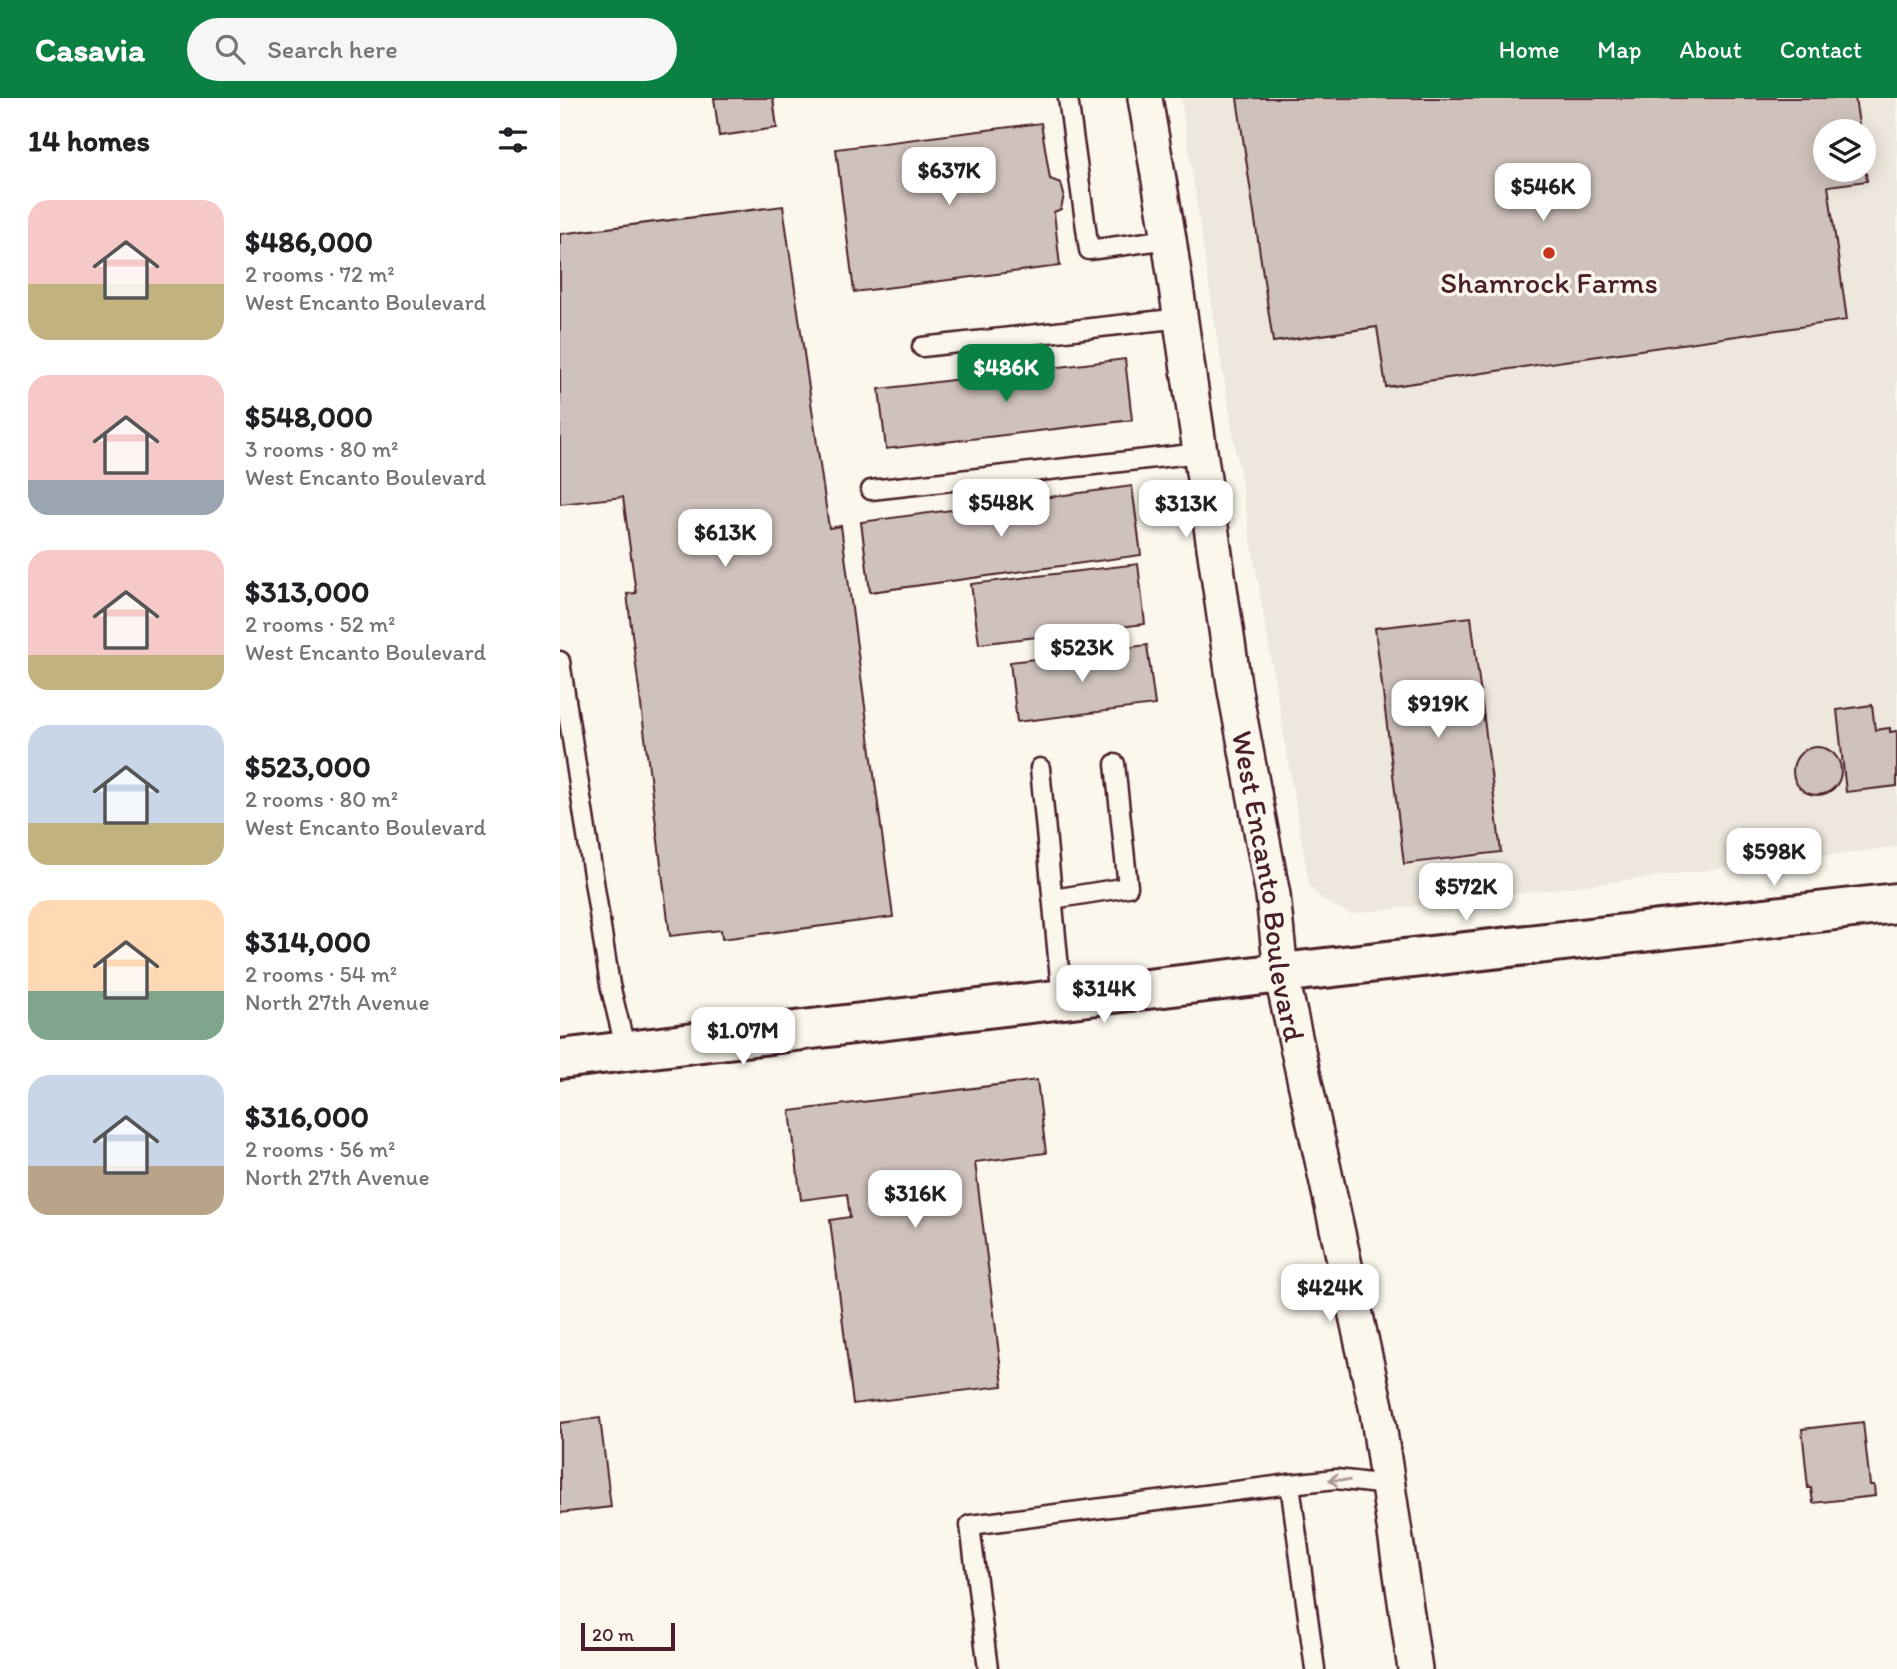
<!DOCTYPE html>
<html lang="en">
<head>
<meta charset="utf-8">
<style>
  body { margin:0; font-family:Itim,sans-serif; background:#f6f6f6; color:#202124; height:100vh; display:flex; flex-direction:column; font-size:26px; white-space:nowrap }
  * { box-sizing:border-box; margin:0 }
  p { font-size:23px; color:#757577 }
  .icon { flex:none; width:38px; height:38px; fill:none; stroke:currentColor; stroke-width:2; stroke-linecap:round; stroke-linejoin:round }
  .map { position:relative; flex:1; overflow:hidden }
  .details { display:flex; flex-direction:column; background:#fff; width:560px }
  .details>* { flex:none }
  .tools { position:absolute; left:1253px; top:21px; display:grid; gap:14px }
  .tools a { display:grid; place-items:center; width:63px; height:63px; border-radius:50%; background:#fff; box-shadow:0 4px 18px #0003; font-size:35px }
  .scale { position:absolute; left:21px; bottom:18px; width:94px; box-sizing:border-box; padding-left:7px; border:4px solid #4a1f2b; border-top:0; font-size:19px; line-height:24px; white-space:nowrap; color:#4a1f2b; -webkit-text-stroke:5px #fbf7ec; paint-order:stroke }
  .price { position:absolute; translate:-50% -60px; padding:0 16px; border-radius:14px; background:#fff; color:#222; font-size:23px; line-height:46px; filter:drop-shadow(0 2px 4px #0008) }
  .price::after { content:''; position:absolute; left:50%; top:42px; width:21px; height:16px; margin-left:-10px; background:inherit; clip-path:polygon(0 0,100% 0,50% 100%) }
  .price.current { background:#0b8043; color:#fff }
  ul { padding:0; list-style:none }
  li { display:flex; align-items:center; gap:21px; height:175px; padding:0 28px }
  li span { display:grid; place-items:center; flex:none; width:196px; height:140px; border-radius:21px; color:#555 }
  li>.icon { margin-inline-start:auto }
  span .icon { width:84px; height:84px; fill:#fffc; stroke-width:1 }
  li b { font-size:30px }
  h2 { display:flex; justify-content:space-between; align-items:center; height:84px; padding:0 28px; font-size:30px }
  header { display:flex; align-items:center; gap:42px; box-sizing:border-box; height:98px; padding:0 35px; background:#0b8043; color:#fff }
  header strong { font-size:33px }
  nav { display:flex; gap:38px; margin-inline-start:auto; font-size:24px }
  .search { width:490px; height:63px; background:#f6f6f6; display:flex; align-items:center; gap:18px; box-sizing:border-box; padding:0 24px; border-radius:38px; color:#757577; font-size:26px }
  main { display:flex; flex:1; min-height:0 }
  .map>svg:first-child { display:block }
</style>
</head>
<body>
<header>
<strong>Casavia</strong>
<div class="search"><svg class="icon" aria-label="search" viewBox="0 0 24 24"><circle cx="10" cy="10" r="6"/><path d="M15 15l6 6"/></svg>Search here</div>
<nav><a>Home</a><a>Map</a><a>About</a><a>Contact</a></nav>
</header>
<main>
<section class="details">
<h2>14 homes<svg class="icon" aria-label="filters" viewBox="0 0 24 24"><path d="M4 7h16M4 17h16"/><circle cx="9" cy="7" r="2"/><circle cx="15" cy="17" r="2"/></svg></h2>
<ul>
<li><span style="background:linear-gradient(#f6c9c9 60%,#c2b280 0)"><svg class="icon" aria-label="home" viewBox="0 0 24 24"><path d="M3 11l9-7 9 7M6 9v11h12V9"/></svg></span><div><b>$486,000</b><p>2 rooms · 72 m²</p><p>West Encanto Boulevard</p></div></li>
<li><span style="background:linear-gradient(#f6c9c9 75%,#9aa5b1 0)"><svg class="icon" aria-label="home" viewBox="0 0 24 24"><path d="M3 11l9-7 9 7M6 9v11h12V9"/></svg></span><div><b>$548,000</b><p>3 rooms · 80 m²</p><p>West Encanto Boulevard</p></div></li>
<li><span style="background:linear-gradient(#f6c9c9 75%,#c2b280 0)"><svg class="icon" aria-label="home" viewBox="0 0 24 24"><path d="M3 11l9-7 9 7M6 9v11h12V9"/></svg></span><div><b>$313,000</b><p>2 rooms · 52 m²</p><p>West Encanto Boulevard</p></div></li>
<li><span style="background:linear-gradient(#c9d6e8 70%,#c2b280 0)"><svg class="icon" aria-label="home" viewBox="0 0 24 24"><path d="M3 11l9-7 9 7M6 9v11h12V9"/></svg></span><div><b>$523,000</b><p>2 rooms · 80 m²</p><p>West Encanto Boulevard</p></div></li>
<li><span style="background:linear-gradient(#ffd9b3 65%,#7fa58c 0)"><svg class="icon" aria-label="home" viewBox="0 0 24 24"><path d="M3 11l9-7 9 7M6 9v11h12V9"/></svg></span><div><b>$314,000</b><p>2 rooms · 54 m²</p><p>North 27th Avenue</p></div></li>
<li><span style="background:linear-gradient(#c9d6e8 65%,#b9a48a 0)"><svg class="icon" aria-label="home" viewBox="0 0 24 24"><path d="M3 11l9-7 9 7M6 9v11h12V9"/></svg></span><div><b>$316,000</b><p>2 rooms · 56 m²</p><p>North 27th Avenue</p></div></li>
</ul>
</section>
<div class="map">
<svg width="1337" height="1571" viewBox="0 0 1337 1571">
  <rect width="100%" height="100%" fill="#fbf7ec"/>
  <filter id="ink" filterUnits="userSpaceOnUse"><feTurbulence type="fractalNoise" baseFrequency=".0143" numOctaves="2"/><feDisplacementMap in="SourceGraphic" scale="14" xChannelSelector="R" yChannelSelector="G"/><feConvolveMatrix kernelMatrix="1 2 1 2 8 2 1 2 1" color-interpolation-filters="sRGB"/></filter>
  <g filter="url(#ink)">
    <path fill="#eee7de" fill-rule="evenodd" d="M621 0H1337V749L790 816 763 802 749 787 655 228ZM1265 33H1304V72H1265Z"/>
    <g fill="#cfc2bc" stroke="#4a1f2b" stroke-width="2">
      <polygon points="154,0 213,0 217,30 159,38"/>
      <polygon points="677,0 1295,0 1300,33 1265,33 1265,72 1304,72 1304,59 1307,83 1268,88 1287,222 826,289 817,229 713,244"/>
      <polygon points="481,25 490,81 501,85 504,97 501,111 494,114 500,168 294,194 276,51"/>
      <polygon points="223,108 269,430 281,428 333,819 162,841 161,832 110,838 67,496 76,495 63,399 0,406 0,136"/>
      <polygon points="565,261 572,322 326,351 319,291"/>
      <polygon points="572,388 581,457 310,494 301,424"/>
      <polygon points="578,466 585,526 419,546 411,486"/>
      <polygon points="911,519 941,754 844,766 815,530"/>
      <polygon points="587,547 595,607 457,624 450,564"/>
      <polygon points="1312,607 1315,632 1330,630 1330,634 1337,633 1337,688 1286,694 1277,612"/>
      <circle cx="1257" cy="673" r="24"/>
      <polygon points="477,982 486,1055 415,1064 443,1288 293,1306 270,1122 290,1119 287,1096 241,1102 230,1013"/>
      <polygon points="40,1320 51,1409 0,1415 0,1325"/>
      <polygon points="1303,1324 1310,1387 1314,1387 1315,1398 1253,1405 1251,1390 1248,1390 1242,1331"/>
    </g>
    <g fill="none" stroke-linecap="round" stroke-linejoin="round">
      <g stroke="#4a1f2b" stroke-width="23">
        <g id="lane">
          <polyline points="508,0 529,152 609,141"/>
          <polyline points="362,249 621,220"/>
          <polyline points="311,392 640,355"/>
          <polyline points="0,563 50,887 66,953"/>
          <polyline points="480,670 502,902"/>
          <polyline points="493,801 568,789 555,666"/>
          <polyline points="730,1386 776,1381 827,1387"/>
          <polyline points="428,1571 410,1427 730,1386 755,1571"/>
        </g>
      </g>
      <g stroke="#4a1f2b" stroke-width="38">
        <g id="street">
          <path id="s1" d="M585 0 609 141 675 593 713 797 721 875 817 1313 855 1571"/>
        </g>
      </g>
      <g stroke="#4a1f2b" stroke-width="44">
        <polyline id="secondary" points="0,961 721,875 1337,805"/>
      </g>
      <use href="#lane" stroke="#fbf7ec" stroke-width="18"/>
      <use href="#street" stroke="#fbf7ec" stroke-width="33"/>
      <use href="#secondary" stroke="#fbf7ec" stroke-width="38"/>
    </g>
    <defs><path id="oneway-shaft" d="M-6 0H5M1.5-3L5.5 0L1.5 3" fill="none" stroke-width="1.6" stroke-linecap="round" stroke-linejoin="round" transform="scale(1.75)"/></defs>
    <use stroke="#ab9695" href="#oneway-shaft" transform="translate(779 1382) rotate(-178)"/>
  </g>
  <circle fill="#c8321e" stroke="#fbf7ec" stroke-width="2.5" cx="989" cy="155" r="7"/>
  <g text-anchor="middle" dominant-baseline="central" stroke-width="7" stroke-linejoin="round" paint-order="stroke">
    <g font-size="30" fill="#4a1f2b" stroke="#fbf7ec">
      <text x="989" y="184">Shamrock Farms</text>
    </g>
    <g font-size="30" fill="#4a1f2b" stroke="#fbf7ec">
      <text stroke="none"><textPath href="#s1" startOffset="798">West Encanto Boulevard</textPath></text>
    </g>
  </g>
</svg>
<div class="tools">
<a><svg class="icon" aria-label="layers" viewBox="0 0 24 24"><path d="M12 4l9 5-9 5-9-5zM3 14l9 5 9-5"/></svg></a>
</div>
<div class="scale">20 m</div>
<b class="price" style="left:389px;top:109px">$637K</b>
<b class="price" style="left:983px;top:125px">$546K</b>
<b class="price current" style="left:446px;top:306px">$486K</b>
<b class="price" style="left:441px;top:441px">$548K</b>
<b class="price" style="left:626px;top:442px">$313K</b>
<b class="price" style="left:165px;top:471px">$613K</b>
<b class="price" style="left:522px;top:586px">$523K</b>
<b class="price" style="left:878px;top:642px">$919K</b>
<b class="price" style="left:1214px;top:790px">$598K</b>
<b class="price" style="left:906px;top:825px">$572K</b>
<b class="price" style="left:544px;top:927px">$314K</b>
<b class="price" style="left:183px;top:969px">$1.07M</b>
<b class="price" style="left:355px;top:1132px">$316K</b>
<b class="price" style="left:770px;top:1226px">$424K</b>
</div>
</main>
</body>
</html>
